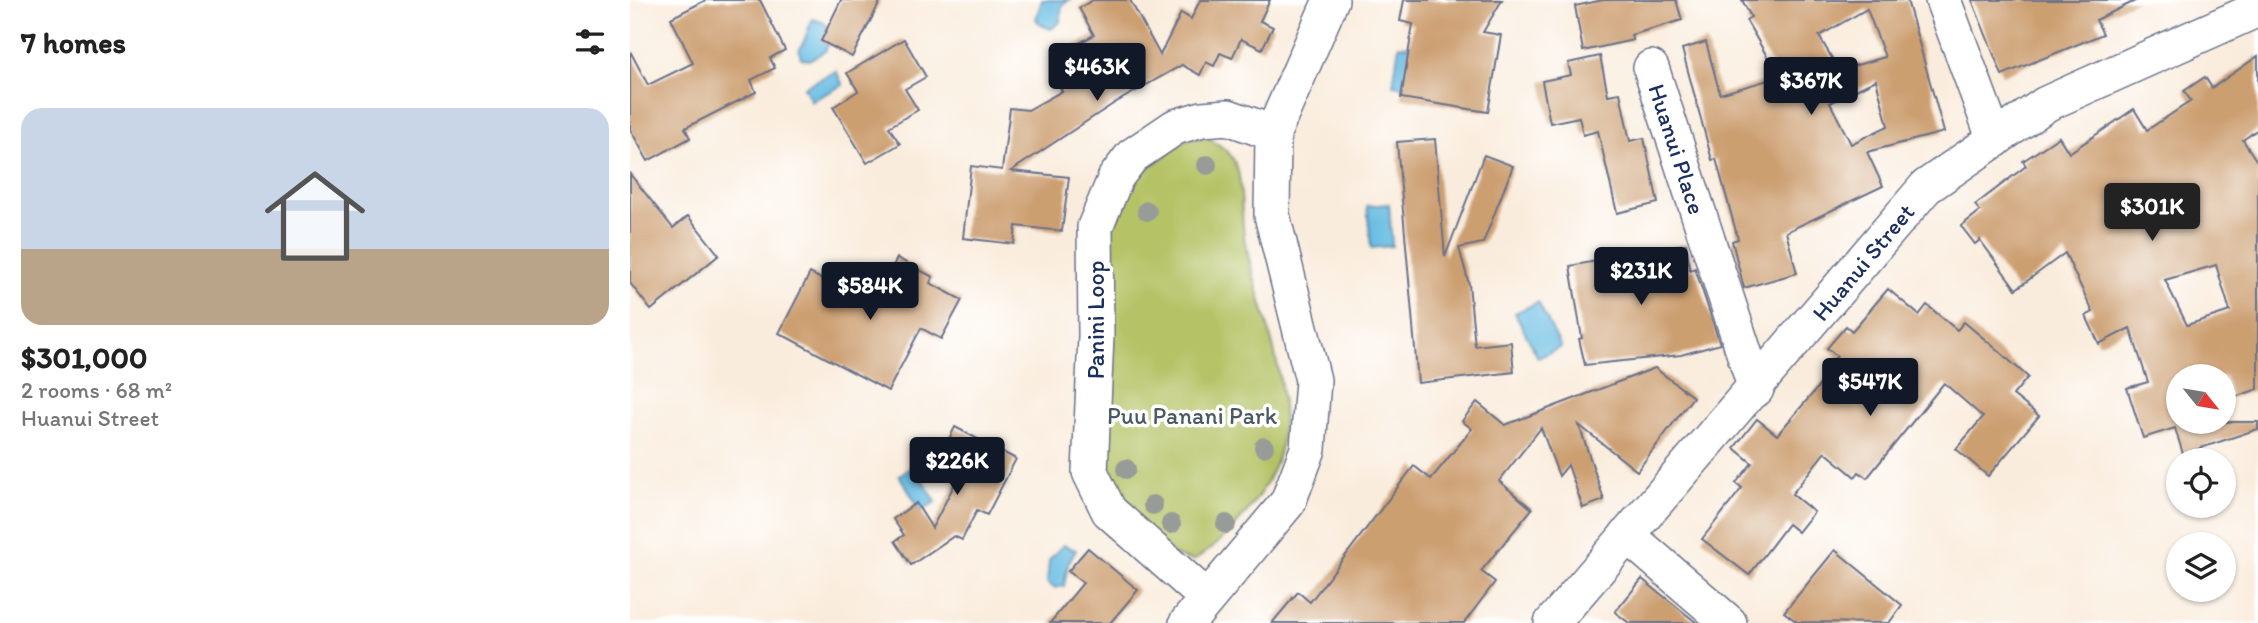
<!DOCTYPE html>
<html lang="en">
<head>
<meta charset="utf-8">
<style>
  body { margin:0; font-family:Itim,sans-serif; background:#f2f2f2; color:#222; height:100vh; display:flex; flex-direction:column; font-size:26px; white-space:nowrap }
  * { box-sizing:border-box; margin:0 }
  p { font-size:23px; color:#767676 }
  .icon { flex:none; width:38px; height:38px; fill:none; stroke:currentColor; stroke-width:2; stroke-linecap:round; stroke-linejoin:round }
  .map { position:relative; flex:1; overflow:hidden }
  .sheet { display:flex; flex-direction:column; background:#fff; width:630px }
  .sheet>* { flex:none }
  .needle { width:46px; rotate:120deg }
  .controls { position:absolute; left:1536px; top:364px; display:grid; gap:14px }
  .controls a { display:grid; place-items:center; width:70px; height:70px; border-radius:50%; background:#fff; box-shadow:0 2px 5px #0004; font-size:35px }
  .price { position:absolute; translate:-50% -60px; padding:0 16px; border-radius:7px; background:#111827; color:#fff; font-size:23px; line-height:46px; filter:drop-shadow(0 2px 4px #0008) }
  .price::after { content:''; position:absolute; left:50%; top:42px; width:21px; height:16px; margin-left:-10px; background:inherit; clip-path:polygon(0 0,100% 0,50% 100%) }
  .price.selected { background:#222; color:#fff }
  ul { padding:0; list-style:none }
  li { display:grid; align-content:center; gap:14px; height:371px; padding:0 21px }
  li+li { border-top:2px solid #e0e0e0 }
  li span { display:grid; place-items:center; height:217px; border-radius:21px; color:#555 }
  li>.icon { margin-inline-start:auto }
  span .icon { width:126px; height:126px; fill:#fffc; stroke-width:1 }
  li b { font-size:30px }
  h2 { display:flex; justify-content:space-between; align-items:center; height:84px; padding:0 21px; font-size:30px }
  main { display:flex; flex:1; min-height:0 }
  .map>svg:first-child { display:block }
</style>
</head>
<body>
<main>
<section class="sheet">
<h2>7 homes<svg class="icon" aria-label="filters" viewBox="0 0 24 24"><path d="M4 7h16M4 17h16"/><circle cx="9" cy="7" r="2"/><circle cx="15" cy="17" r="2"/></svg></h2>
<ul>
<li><span style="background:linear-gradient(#c9d6e8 65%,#b9a48a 0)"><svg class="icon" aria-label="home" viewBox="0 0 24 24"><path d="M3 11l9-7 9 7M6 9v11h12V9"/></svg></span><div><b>$301,000</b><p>2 rooms · 68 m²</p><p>Huanui Street</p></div></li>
</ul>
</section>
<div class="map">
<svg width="1628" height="623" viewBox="0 0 1628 623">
  <rect width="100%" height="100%" fill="#fff"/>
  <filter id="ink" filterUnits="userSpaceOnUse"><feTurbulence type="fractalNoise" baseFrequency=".0143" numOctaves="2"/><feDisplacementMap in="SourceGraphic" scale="14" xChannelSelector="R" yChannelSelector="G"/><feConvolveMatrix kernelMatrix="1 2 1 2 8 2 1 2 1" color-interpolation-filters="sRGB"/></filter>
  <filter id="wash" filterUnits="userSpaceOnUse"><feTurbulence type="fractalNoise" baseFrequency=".00686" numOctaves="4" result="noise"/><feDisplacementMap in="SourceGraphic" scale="28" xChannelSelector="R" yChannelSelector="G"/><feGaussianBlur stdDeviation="1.57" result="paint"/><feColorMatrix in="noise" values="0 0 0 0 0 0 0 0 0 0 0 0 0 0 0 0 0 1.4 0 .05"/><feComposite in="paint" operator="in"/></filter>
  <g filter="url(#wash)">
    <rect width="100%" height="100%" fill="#f9ecdc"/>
    <path fill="#b5c366" stroke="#687962" stroke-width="2" d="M578 138C589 145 599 150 605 163 614 183 610 219 615 242 628 303 663 382 651 445 642 488 600 539 563 561L543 555 487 505 469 442 482 221 502 180 557 139Z"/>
    <g fill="#66bce2" stroke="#4076a0" stroke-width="2">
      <polygon points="412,0 439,0 432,5 430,22 421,29 411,25 406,19"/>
      <path d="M183 19 195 23 202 36 195 51 179 60 171 58 169 50C177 40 176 30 183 19Z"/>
      <polygon points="769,45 787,47 781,88 763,85"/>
      <polygon points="206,71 213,85 181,101 174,87"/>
      <polygon points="759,204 762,246 741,248 737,206"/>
      <polygon points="908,302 931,347 908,358 885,313"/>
      <polygon points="284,466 306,502 291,511 269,475"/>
      <polygon points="433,545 446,550 438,564 434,586 424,588 417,582 419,560"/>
    </g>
    <g id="blocks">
      <g fill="#cc9f71" fill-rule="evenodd">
        <polygon points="76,0 130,0 155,50 140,58 145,68 121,80 126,92 55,128 60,138 18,161 0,129 0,51 18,85 63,63 41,18"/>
        <polygon points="211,0 251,0 222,57 191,41"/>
        <polygon points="463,0 500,0 530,55 551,13 561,19 570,0 640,0 630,21 643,27 632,49 611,39 602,58 590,53 584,66 576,62 570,75 552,65 483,104 381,171 439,177 432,231 386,226 384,244 333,238 341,166 372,170 380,108 398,110 432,91 425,78 449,64 440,48 464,35 449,8"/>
        <polygon points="774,0 872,0 853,32 871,35 858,112 771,98 783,24 770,21"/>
        <polygon points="973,0 1046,0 1052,20 1001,35 1003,40 953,51 945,6"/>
        <path d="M1112 0H1277L1314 132 1237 152 1253 186 1156 232 1167 273 1114 288 1102 241 1108 239 1086 159 1082 160 1052 49 1076 42 1090 94 1149 77 1116 20 1121 17ZM1237 9 1255 57 1209 70 1189 36ZM1246 80 1258 126 1221 144 1200 103Z"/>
        <polygon points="1342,0 1507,0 1466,20 1473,34 1372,75"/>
        <polygon points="274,39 296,77 275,89 288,110 259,127 270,144 237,163 203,107 228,91 217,73"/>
        <polygon points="970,56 978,95 990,93 1000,141 1014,138 1028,203 987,213 968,131 953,135 949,117 920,123 912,81 941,75 938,63"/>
        <path d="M1628 56V129L1613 140 1628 163V389L1602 398 1595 376H1549V422H1628V429L1553 454 1545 428 1513 438 1497 388 1518 382 1500 328 1469 344 1456 316 1463 312 1435 253 1386 289 1350 240 1345 244 1331 226 1350 211 1345 205 1396 166 1393 161 1429 137 1439 153 1504 109 1517 130 1561 101 1554 91 1575 77 1582 88ZM1586 265 1600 311 1557 325 1535 280Z"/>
        <polygon points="805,139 815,257 854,155 883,166 853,243 829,248 839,284 845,346 881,342 884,372 788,383 767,142"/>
        <polygon points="0,174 43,228 58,216 89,255 21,310 0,283"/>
        <polygon points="1056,244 1060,270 1065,268 1090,344 1051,355 955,365 949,339 952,338 940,266"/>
        <polygon points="267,258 303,277 300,283 332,300 311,339 291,328 258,391 149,333 180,273 242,306"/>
        <polygon points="1258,289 1289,315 1297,305 1327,330 1334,322 1364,347 1398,377 1383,395 1409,416 1358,476 1326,449 1353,417 1314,383 1237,478 1229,472 1225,477 1195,452 1162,494 1184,512 1168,532 1158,524 1119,575 1072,539 1112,488 1106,483 1122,463 1104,448 1127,419 1147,435 1202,371 1197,367 1207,356 1197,348 1216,326 1222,331"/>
        <polygon points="1025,368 1063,397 1007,471 949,425 974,500 953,508 938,465 929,476 911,428 869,481 902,509 851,571 865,582 834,623 642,623 668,592 680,602 784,466 801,479 842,429 832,421 847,402 875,425"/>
        <polygon points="325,427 386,459 357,515 347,510 332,540 324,536 281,565 265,541 274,535 263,519 286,503 302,528 336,462 313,451"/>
        <polygon points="458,548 508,590 480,623 420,623 453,583 438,571"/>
        <polygon points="1205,550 1272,605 1259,623 1167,622 1154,612"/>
        <polygon points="1012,579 1067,623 999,623 985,612"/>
      </g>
    </g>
  </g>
  <g filter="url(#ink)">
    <use href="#blocks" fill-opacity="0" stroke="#69718a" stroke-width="2"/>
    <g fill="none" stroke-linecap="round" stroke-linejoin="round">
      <g stroke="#69718a" stroke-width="38">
        <g id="minor">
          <polyline points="1313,0 1365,140"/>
          <polyline points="1021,68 1126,389"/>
          <polyline points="997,535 1099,623"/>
          <polyline points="577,598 479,511 460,472 466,336 465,227 486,177 502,156 545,127 572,119 598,117 643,133"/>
          <polyline points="557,623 658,502 678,449 683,380 642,215 643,133 701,0"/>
          <polyline points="922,623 1296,187 1416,104 1628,9"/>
        </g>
      </g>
      <use href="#minor" stroke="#fff" stroke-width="35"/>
    </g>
    <g fill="#989c98">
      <circle cx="577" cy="165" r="10"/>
      <circle cx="517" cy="211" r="10"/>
      <circle cx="634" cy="447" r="10"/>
      <circle cx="496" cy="469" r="10"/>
      <circle cx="523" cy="505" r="10"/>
      <circle cx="541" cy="524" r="10"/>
      <circle cx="596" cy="524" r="10"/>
    </g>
  </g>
  <g text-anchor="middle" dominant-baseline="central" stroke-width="7" stroke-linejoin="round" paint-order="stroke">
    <g font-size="24" fill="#1b2f5e" stroke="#fff">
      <text transform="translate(1047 149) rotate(72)">Huanui Place</text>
      <text transform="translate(1233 262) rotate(-50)">Huanui Street</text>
      <text transform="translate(465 320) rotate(-90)">Panini Loop</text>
    </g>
    <g font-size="24" fill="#495b60" stroke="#fff">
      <text x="562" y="415">Puu Panani Park</text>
    </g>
  </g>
</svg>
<div class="controls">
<a><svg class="needle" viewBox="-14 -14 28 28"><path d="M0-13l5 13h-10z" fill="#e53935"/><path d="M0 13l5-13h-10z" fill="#767676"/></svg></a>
<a><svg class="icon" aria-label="locate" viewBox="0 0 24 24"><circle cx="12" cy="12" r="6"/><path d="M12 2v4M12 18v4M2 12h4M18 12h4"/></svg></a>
<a><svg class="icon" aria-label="layers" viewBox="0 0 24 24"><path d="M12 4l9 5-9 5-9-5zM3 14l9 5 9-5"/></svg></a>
</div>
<b class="price" style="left:467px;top:103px">$463K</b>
<b class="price" style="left:1181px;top:117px">$367K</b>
<b class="price selected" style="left:1522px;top:243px">$301K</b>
<b class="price" style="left:1011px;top:307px">$231K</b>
<b class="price" style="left:240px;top:322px">$584K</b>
<b class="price" style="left:1240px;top:418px">$547K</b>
<b class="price" style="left:327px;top:497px">$226K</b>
</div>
</main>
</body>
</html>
